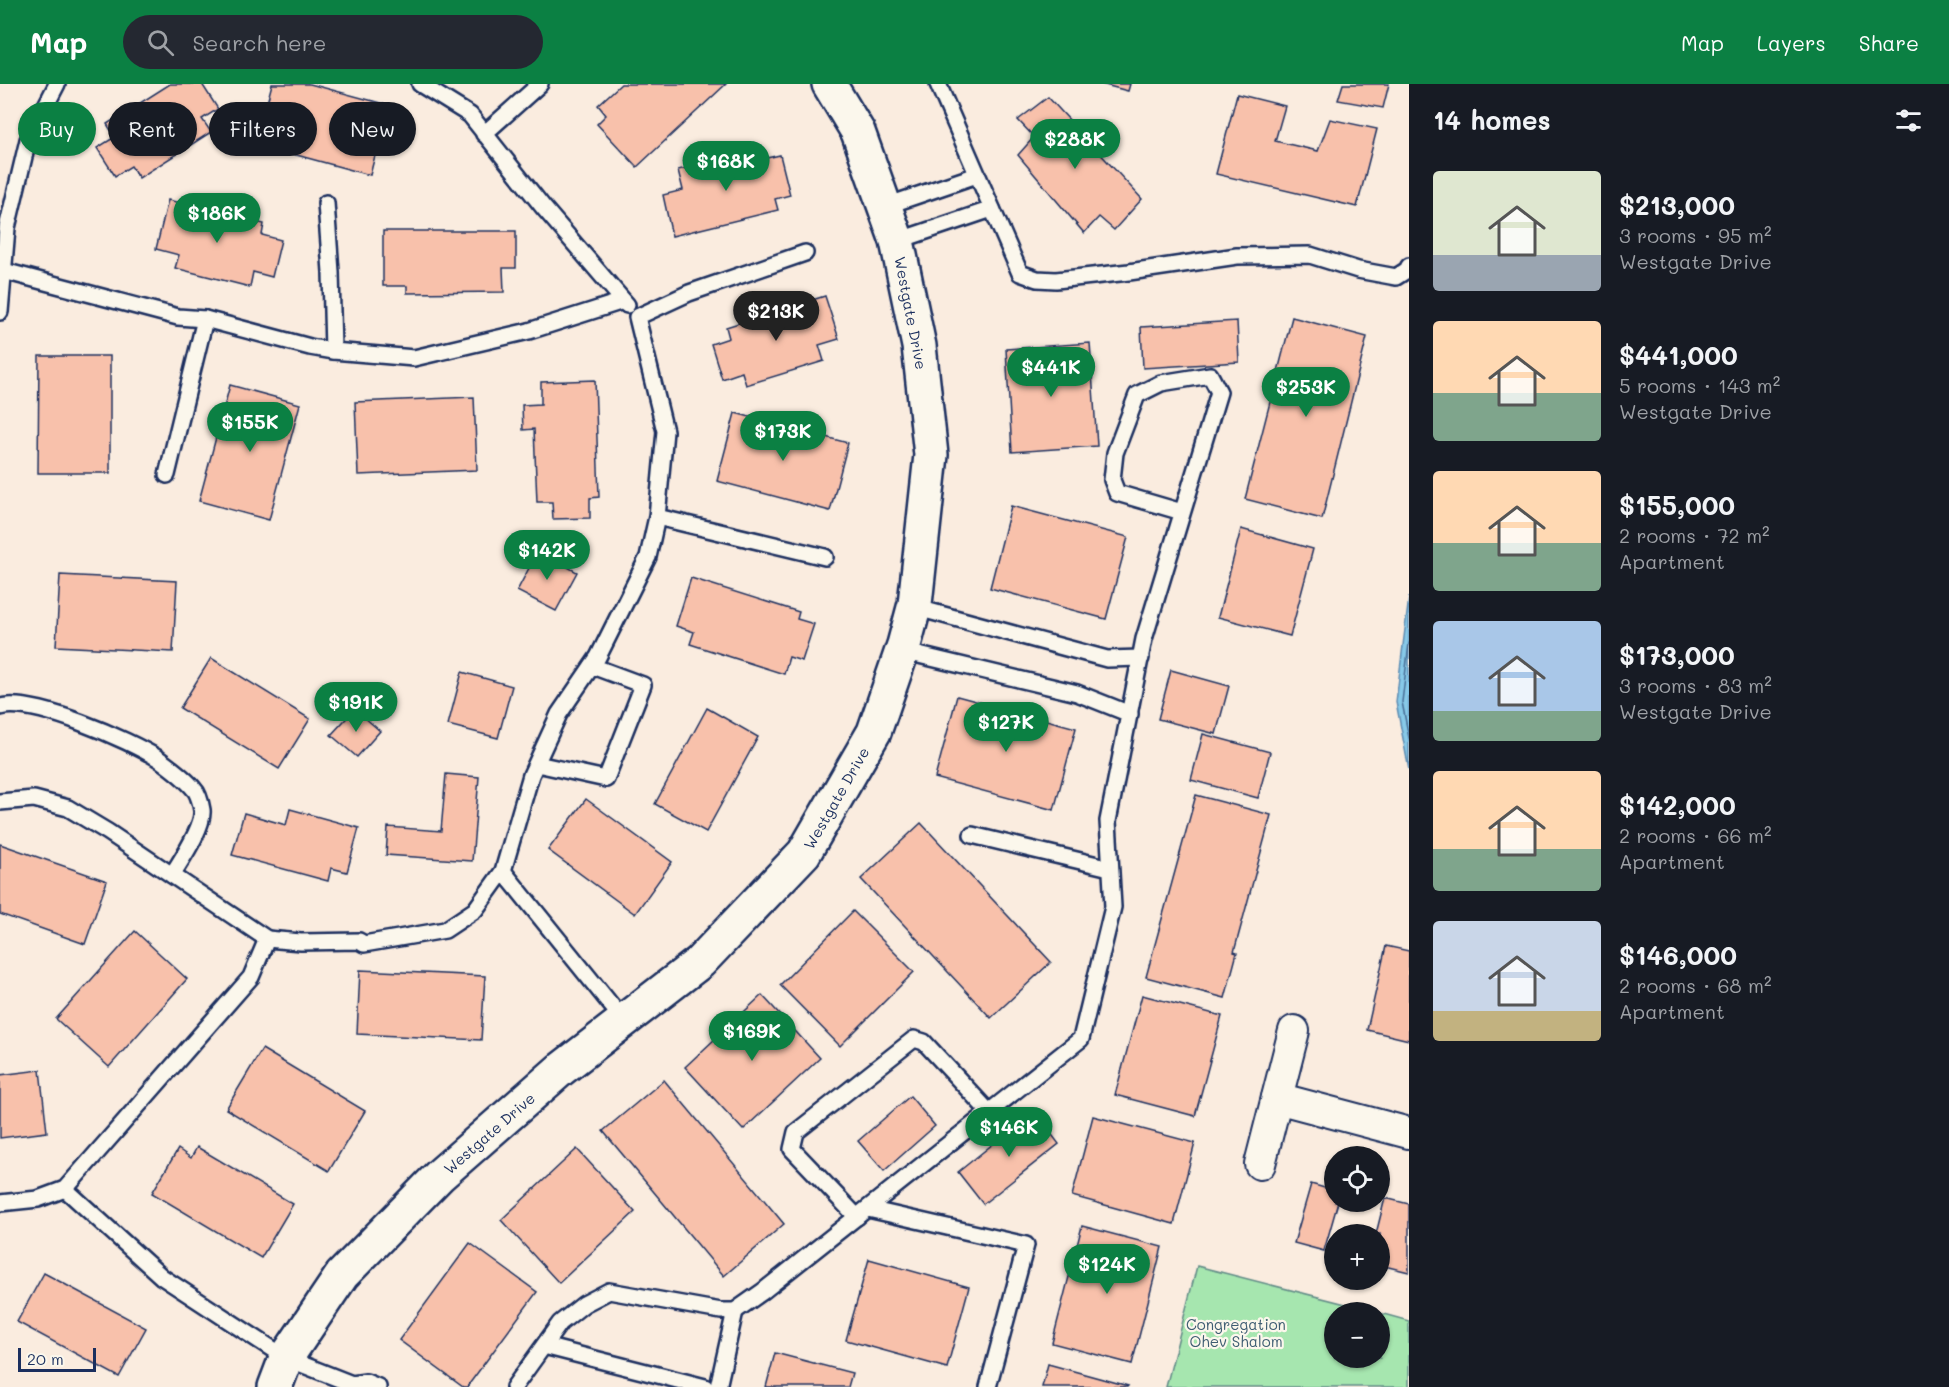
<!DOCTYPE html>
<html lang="en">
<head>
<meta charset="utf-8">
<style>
  body { margin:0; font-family:Mali,sans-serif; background:#242831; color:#f1f3f6; height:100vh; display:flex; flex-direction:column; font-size:22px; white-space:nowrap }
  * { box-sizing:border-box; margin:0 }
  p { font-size:20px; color:#9ea1a6 }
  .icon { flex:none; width:33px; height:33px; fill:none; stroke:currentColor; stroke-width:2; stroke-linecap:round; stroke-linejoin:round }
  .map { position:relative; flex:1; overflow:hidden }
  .details { display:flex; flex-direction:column; background:#171b24; width:540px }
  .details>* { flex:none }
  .guide { position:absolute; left:18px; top:18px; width:570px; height:54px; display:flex; gap:12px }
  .buttons { position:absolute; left:1324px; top:1062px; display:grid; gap:12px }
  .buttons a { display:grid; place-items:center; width:66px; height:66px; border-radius:50%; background:#171b24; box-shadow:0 2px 4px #0004; font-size:30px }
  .scale { position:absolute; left:18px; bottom:15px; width:78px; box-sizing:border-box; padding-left:6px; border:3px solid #1b2f5e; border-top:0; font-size:16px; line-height:21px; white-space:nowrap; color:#1b2f5e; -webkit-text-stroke:4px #fbf7ec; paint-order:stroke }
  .price { position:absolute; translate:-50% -51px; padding:0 14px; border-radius:21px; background:#0b8043; color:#fff; font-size:20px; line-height:39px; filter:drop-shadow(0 2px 3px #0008) }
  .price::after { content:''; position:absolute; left:50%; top:36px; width:18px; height:14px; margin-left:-9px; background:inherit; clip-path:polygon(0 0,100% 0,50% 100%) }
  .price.selected { background:#222; color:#fff }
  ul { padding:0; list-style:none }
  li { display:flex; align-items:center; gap:18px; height:150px; padding:0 24px }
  li span { display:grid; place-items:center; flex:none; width:168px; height:120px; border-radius:6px; color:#555 }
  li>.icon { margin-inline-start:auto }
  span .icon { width:72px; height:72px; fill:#fffc; stroke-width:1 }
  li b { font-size:26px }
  h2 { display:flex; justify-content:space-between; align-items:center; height:72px; padding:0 24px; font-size:26px }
  .chip { padding:0 21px; border-radius:27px; background:#171b24; box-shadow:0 2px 4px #0004; font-size:21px; line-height:54px }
  .chip.selected { background:#0b8043; color:#fff }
  header { display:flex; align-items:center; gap:36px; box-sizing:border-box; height:84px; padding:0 30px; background:#0b8043; color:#fff }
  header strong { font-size:28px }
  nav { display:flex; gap:33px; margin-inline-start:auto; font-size:21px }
  .search { width:420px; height:54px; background:#242831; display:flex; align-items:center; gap:15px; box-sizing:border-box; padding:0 21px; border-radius:33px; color:#9ea1a6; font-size:22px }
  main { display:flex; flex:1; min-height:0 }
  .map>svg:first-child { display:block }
</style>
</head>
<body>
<header>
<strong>Map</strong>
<div class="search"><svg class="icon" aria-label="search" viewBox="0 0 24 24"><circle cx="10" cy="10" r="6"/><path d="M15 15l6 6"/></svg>Search here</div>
<nav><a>Map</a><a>Layers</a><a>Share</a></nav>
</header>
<main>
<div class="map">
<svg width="1409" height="1303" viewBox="0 0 1409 1303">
  <rect width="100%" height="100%" fill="#faecdf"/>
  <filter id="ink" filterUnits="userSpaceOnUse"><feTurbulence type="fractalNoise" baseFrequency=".0167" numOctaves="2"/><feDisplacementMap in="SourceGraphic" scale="12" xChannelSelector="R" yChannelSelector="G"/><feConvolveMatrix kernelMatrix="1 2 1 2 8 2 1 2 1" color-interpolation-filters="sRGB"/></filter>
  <g filter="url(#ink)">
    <polygon fill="#a6e6af" stroke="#608a86" stroke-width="1.5" points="1197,1182 1377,1228 1335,1228 1335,1274 1380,1274 1380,1229 1409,1237 1409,1303 1166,1303"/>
    <polygon fill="#87c9e8" stroke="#5c8bb1" stroke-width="1.5" points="1409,513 1409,686 1396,618"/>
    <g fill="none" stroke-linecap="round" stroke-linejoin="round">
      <polyline stroke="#466d95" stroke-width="1.5" points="1409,559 1402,618 1409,654"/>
    </g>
    <g fill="#f8c1ab" stroke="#1b2f5e" stroke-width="1.5">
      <polygon points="170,0 202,0 218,25 202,35 211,48 139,94 131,82 115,92 97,64 115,53 107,40"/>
      <polygon points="272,0 310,0 388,21 370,91 256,60"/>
      <polygon points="621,0 726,0 637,83 597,40 606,31 598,21"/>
      <polygon points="1101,0 1130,0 1128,7"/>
      <polygon points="1343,0 1389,0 1383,24 1338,16"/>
      <polygon points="1237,10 1285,22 1275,57 1318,67 1330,35 1377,45 1357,123 1216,90"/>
      <polygon points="1048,13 1142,115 1114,146 1099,133 1084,149 1018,71 1034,53 1018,36"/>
      <polygon points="752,68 754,77 780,71 790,111 775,115 778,126 672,152 663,111 683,106 678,86"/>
      <polygon points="168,116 264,140 262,151 281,156 272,193 253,188 250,203 175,184 179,171 156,165"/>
      <polygon points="383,147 516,147 516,184 503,184 504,208 407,209 407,202 383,202"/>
      <polygon points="825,212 839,255 819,261 824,277 746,301 742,288 722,295 711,260 729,254 726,243"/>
      <polygon points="1292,233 1367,253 1322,435 1245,415"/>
      <polygon points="1237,237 1239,278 1143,284 1141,243"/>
      <polygon points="1090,259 1097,362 1012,368 1006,265"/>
      <polygon points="39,272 110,272 110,389 38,389"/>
      <polygon points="595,296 599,413 590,414 590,434 553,435 552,418 537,418 534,345 523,346 522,321 541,320 541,298"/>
      <polygon points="230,301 300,320 269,436 199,417"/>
      <polygon points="474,313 477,386 358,391 355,318"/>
      <polygon points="735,329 848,359 830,427 717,397"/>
      <polygon points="1011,422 1128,453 1106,535 990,504"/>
      <polygon points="1241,445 1313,465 1290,552 1218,533"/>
      <polygon points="538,467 577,488 556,527 517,507"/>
      <polygon points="60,491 177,497 173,568 56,562"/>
      <polygon points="691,494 799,528 797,535 814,540 802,577 789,573 784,590 690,560 694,548 676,542"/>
      <polygon points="211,574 310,635 279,685 180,624"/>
      <polygon points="1171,586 1229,602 1216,650 1158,635"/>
      <polygon points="462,588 512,602 498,654 448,641"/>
      <polygon points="957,612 1076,644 1054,726 935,694"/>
      <polygon points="707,624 758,653 706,748 655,720"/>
      <polygon points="355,625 380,647 357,673 331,651"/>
      <polygon points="1203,650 1270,668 1258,714 1191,696"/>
      <polygon points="446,690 479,693 472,777 386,771 388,743 441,747"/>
      <polygon points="1196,711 1271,731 1234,868 1237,869 1225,914 1146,893"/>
      <polygon points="586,715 672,778 635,830 548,766"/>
      <polygon points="290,725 359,744 347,788 331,784 328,797 232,771 244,729 286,741"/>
      <polygon points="921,739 1051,878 991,934 861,795"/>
      <polygon points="0,760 107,797 85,860 0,830"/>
      <polygon points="853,827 914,888 840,962 780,901"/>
      <polygon points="135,847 187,895 109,983 56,935"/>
      <polygon points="1386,862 1409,867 1409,956 1367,946"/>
      <polygon points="360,886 485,892 481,956 357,950"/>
      <polygon points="762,911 820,974 743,1046 685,983"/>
      <polygon points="1142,911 1222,932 1195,1032 1115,1011"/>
      <polygon points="262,965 365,1027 329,1087 226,1025"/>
      <polygon points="40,986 47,1048 0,1054 0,991"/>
      <polygon points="664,996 784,1140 724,1192 603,1047"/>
      <polygon points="910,1012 935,1042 884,1087 858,1057"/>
      <polygon points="1034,1027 1059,1060 983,1120 958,1088"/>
      <polygon points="1093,1032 1195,1059 1174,1140 1072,1112"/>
      <polygon points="197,1063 293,1120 261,1174 152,1109 178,1065 191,1074"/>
      <polygon points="577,1065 635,1128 559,1199 501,1136"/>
      <polygon points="1311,1100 1335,1107 1335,1118 1338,1118 1324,1167 1294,1159"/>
      <polygon points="1385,1114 1409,1120 1409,1188 1380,1181 1380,1150 1376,1150"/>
      <polygon points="1082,1142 1162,1163 1132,1280 1052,1259"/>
      <polygon points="470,1159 537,1208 467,1303 463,1303 399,1256"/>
      <polygon points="869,1175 969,1203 947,1284 846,1256"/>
      <polygon points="44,1189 146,1244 119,1293 17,1238"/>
      <polygon points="775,1269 852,1289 848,1303 766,1303"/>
      <polygon points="1048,1280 1128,1302 1127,1303 1042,1303"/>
    </g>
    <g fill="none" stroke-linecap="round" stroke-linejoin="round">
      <g stroke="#1b2f5e" stroke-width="20">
        <g id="lane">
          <polyline points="420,0 470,31 543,123 627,221"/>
          <polyline points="938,0 1020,189 1037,195 1056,196 1129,188 1237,172 1310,171 1358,186 1396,193 1407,186 1409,182"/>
          <polyline points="484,50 540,0"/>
          <polyline points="326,119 331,188 333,267"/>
          <polyline points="886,122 977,91"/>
          <polyline points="897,157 992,125"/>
          <polyline points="0,186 178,233 205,235 310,263 333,267 414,274 529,247 623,217"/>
          <polyline points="0,228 7,144 28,56 57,0"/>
          <polyline points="167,391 205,235"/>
          <polyline points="657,433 825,473"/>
          <polyline points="914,523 1107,575 1141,574"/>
          <polyline points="902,567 1077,609 1130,630"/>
          <path d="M0 623C34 614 129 656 159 675 170 683 185 694 194 705 198 709 201 720 202 726 204 743 181 776 172 791"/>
          <polyline points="537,680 606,695 643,601 592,582"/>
          <polyline points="0,718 34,715 68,724 108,748 267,855"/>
          <polyline points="972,751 1110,784"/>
          <polyline points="503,787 624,937"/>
          <polyline points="65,1105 162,1193 286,1274 352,1300 366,1298 378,1303"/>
          <polyline points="0,1119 38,1115 65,1105 251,893 267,855 301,858 359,857 364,860 445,846 475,826 503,787 531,691 559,630 598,573 648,473 657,433 665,347 637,233 689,209 805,169"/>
          <polyline points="868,1125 1026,1161 988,1303"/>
          <polyline points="857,1133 792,1065 796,1048 914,955 924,958 989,1028"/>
          <polyline points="544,1262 705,1303"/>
          <polyline points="514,1303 560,1239 584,1220 609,1207 721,1227 735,1227 762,1208 1081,955 1113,823 1108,737 1144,555 1219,308 1210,291 1161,299 1137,311 1115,369 1112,396 1117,409 1182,428"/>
          <polyline points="718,1303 735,1227"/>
        </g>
      </g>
      <g stroke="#1b2f5e" stroke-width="34">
        <g id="street">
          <polyline points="1277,1014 1409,1049"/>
          <polyline points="1260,1080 1294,947"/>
        </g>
      </g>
      <g stroke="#1b2f5e" stroke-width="38">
        <polyline id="secondary" points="275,1303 286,1274 342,1191 440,1091 560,986 700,878 804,769 874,648 904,561 915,520 931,371 919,262 897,157 858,48 829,0"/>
      </g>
      <use href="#lane" stroke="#fbf7ec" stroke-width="15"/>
      <use href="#street" stroke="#fbf7ec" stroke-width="30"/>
      <use href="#secondary" stroke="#fbf7ec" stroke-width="33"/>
    </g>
  </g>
  <g text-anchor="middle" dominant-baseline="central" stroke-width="4.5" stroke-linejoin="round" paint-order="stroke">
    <g font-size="15" fill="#1b2f5e" stroke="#fbf7ec">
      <text transform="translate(911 229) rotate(79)">Westgate Drive</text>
      <text transform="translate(836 714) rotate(-60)">Westgate Drive</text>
      <text transform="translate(489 1049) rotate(-41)">Westgate Drive</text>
    </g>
    <g font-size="15" fill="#3e5d72" stroke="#fbf7ec">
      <text x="1236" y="1240">Congregation<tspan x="1236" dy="17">Ohev Shalom</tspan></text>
    </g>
  </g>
</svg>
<div class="buttons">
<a><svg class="icon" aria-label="locate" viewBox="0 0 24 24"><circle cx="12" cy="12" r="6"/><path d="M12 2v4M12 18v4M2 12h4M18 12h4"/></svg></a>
<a>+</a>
<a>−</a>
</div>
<div class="scale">20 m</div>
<b class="price" style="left:1075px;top:86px">$288K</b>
<b class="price" style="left:726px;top:108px">$168K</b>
<b class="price" style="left:217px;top:160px">$186K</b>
<b class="price selected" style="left:776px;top:258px">$213K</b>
<b class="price" style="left:1051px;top:314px">$441K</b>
<b class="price" style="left:1306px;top:334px">$253K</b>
<b class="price" style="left:250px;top:369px">$155K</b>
<b class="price" style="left:783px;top:378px">$173K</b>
<b class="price" style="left:547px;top:497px">$142K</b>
<b class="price" style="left:356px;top:649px">$191K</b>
<b class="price" style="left:1006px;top:669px">$127K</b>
<b class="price" style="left:752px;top:978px">$169K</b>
<b class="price" style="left:1009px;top:1074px">$146K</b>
<b class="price" style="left:1107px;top:1211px">$124K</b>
<div class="guide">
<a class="chip selected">Buy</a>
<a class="chip">Rent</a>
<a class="chip">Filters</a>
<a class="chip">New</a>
</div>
</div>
<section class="details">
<h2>14 homes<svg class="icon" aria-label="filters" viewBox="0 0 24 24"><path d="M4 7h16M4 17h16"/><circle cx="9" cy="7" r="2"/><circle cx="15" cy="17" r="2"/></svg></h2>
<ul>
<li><span style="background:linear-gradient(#dfe7d0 70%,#9aa5b1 0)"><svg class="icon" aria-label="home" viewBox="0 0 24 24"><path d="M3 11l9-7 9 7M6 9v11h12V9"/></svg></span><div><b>$213,000</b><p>3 rooms · 95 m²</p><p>Westgate Drive</p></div></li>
<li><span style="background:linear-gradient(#ffd9b3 60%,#7fa58c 0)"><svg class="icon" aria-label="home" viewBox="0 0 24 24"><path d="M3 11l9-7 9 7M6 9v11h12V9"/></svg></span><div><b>$441,000</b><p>5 rooms · 143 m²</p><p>Westgate Drive</p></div></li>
<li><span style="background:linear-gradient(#ffd9b3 60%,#7fa58c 0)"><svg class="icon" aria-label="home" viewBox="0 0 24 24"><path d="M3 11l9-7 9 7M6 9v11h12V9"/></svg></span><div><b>$155,000</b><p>2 rooms · 72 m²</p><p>Apartment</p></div></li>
<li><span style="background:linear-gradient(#a9c7e8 75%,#7fa58c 0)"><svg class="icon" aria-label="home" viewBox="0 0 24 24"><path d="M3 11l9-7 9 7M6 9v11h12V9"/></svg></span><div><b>$173,000</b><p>3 rooms · 83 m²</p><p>Westgate Drive</p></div></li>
<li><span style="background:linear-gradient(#ffd9b3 65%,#7fa58c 0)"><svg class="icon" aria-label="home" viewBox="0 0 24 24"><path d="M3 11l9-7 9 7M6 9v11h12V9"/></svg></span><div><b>$142,000</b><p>2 rooms · 66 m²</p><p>Apartment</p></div></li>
<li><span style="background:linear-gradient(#c9d6e8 75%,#c2b280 0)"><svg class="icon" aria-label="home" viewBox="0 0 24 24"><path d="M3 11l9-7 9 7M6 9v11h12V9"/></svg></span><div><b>$146,000</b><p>2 rooms · 68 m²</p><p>Apartment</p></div></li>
</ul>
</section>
</main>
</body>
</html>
